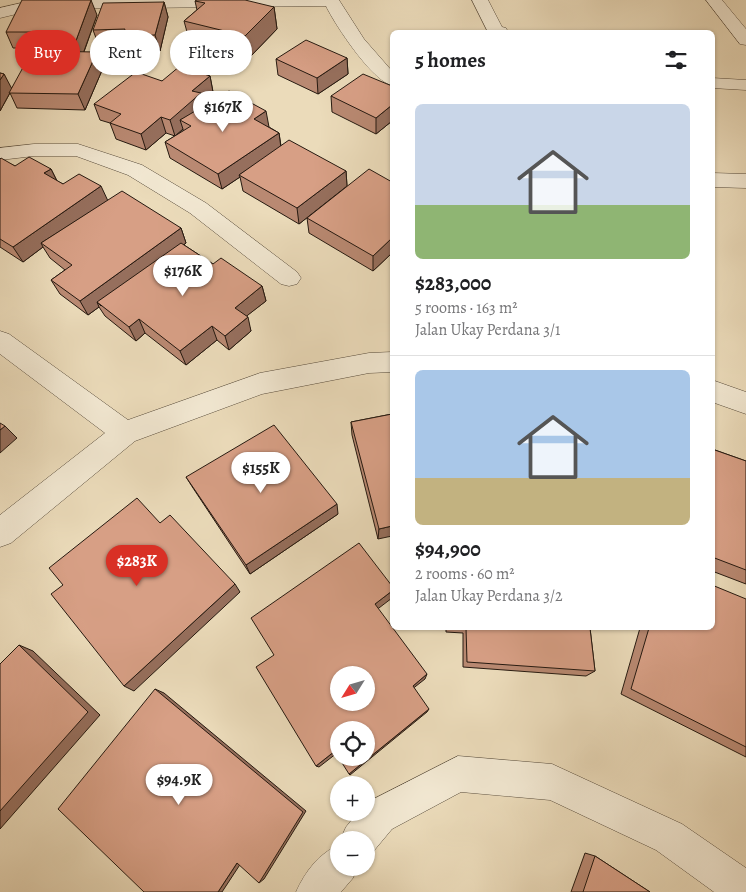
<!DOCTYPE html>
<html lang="en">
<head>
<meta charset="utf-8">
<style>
  body { margin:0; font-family:Alegreya,serif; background:#f6f6f6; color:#202124; height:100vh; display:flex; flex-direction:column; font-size:19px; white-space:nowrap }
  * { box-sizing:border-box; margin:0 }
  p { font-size:16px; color:#757577 }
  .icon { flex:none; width:28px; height:28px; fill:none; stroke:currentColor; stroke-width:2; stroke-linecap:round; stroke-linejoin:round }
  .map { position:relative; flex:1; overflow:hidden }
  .details { position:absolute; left:390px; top:30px; width:325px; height:600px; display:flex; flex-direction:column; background:#fff; border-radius:8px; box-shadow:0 1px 4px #0004 }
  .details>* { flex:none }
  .hud { position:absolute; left:15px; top:30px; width:300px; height:45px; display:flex; gap:10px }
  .needle { width:32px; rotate:233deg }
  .tools { position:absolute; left:330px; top:666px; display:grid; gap:10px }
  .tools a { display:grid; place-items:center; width:45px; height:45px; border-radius:50%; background:#fff; box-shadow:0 1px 4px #0004; font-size:25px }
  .price { position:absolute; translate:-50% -42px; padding:0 11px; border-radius:18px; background:#fff; color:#222; font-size:16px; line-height:32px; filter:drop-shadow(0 1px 2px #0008) }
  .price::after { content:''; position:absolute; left:50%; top:30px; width:15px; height:11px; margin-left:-8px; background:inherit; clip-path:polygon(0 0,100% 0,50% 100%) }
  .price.on { background:#d93025; color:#fff }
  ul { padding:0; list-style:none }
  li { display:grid; align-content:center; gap:10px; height:265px; padding:0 25px }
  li+li { border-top:1px solid #e0e0e0 }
  li span { display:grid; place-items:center; height:155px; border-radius:8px; color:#555 }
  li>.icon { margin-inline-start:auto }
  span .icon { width:90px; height:90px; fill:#fffc; stroke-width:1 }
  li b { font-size:21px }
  h2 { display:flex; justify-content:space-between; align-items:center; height:60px; padding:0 25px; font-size:21px }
  .chip { padding:0 18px; border-radius:22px; background:#fff; box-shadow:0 1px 4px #0004; font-size:18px; line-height:45px }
  .chip.on { background:#d93025; color:#fff }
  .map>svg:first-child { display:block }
</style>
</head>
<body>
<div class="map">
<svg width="746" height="892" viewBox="0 0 746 892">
  <rect width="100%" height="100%" fill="#ebdbba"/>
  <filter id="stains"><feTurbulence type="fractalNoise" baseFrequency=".004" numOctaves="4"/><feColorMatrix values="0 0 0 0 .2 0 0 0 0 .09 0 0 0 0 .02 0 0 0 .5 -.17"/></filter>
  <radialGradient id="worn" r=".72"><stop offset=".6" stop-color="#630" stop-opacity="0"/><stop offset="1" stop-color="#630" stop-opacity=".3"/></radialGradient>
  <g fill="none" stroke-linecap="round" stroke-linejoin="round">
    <g stroke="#564a3a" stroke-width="1">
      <g id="minor">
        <path d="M34 0H339L364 39 392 71V85C373 82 335 25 326 6L37 9 0 18V8Z"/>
        <polygon points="472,0 488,0 502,27 506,28 508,32 488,32"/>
        <polygon points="706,0 722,0 746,29 746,45 740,44"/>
        <polygon points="712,78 746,80 746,90 712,88"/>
        <polygon points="34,144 78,144 142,165 206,203 297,272 301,278 297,284 289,286 281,284 190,213 128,175 76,156 34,156 0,160 0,148"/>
        <polygon points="712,173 746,174 746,188 712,187"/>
        <polygon points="0,331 9,334 128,420 260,373 369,353 392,352 392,372 369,373 262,394 135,441 11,543 0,547 0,515 105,433 0,354"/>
        <polygon points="712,380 746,392 746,414 712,402"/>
        <polygon points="458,756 552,764 682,824 746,868 746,892 714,892 656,850 550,800 461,792 392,829 372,853 366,856 366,840 340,840 346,827 358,812 366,812 366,803"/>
        <path d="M339 845V868H357L353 878 341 892H296C305 872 319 853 339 845Z"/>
      </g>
    </g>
    <use href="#minor" fill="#f2e8d2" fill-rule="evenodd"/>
  </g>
  <g fill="#b98972" stroke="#251910">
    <polygon points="195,1 274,7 277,29 249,58 190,43 184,21 197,10"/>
    <polygon points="164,2 168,17 160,51 128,51 126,45 99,46 93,30"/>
    <polygon points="97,15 84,52 103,68 85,110 17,108 10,93 0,111 0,73 4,74 11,89 39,51 38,48 13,48 6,32"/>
    <polygon points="347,58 348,74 318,94 278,75 276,59"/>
    <polygon points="210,76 213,92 203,101 204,106 269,127 279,133 281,146 346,171 347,186 299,224 243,191 240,177 222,189 170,158 165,142 183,131 183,129 175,136 166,133 146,150 116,139 110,123 100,120 94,104 162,81"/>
    <polygon points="392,86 392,121 376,134 332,112 331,96"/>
    <polygon points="0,159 15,166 51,169 57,181 63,184 181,228 186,243 184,245 213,264 262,286 266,301 246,316 251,331 229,350 217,340 186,365 145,333 136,341 105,316 99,307 88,315 60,294 51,280 65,270 50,258 43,247 23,262 0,247"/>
    <polygon points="392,182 392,253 373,271 309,233 307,218"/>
    <polygon points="392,414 378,539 352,435 351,422"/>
    <polygon points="712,449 746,461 746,584 712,571"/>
    <polygon points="186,477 338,514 250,574 193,488"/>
    <polygon points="746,599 746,757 621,694 640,628 712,628"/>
    <polygon points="446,628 590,628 595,671 586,676 463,667 463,633 446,632"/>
    <polygon points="585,853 595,856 650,892 571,892"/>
  </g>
  <g fill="#966f5d" stroke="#251910">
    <polygon points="91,0 97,15 80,62 74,46"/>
    <polygon points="164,2 168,17 160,51 155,35"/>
    <polygon points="274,7 277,29 249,58 245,36"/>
    <polygon points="97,52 103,68 85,110 78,94"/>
    <polygon points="347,58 348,74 318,94 317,78"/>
    <polygon points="4,74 12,89 0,111 0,80"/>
    <polygon points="210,76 213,92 203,101 205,109 180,120 183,129 175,136 170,120 192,91"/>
    <polygon points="392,105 392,121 376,134 376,118"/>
    <polygon points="266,111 269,127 257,135 254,119"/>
    <polygon points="161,117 166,133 146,150 141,134"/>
    <polygon points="279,133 281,148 239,175 240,177 222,189 218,174"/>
    <polygon points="51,169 59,185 44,173"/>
    <polygon points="346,171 347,186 299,224 297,208"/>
    <polygon points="101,186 108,201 41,243 43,247 23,262 13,247"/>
    <polygon points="181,228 186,243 101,306 97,302 99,307 88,315 80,301"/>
    <polygon points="392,238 392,253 373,271 373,256"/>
    <polygon points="262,286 266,301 239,322 235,308"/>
    <polygon points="248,317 251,331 229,350 225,336"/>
    <polygon points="139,319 145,333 136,341 129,327"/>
    <polygon points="212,326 217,340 186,365 180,351"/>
    <polygon points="5,426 17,438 0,453 0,430"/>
    <polygon points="337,504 338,514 250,574 246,565"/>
    <polygon points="392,526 392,536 378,539 379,529"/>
    <polygon points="235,584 240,592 134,691 124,686"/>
    <polygon points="392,591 392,598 375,611 375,604"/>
    <polygon points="19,645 33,651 100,715 0,829 0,811"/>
    <polygon points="427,674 425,679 411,690 413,686"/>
    <polygon points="155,689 164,693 306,811 264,879 259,883"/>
    <polygon points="429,709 427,712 350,775 349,774"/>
    <polygon points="335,751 337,753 319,767 316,766"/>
    <polygon points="243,860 222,892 218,892 237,863"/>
  </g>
  <g fill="#d79f85" stroke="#251910" fill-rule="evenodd">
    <polygon points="22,0 91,0 74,46 38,47 44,32 6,32"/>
    <polygon points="197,0 245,0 274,7 245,36 184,21 205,3 195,1"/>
    <polygon points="164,2 155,35 123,36 125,29 93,30 103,3"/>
    <polygon points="306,40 347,58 317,78 276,59"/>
    <polygon points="32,51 97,52 78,94 9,93"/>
    <polygon points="180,66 210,76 192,91 201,93 170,120 161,117 141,134 110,123 121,114 94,104 136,72 162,81"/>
    <polygon points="0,73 4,74 0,80"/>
    <polygon points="363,74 392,86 392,105 376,118 331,96"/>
    <polygon points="229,91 266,111 254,119 279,133 218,174 165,142 191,126 180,120"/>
    <polygon points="289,140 346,171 297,208 239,175"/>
    <polygon points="29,157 51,169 44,173 63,184 79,174 101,186 13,247 0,239 0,159 1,158 15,166"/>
    <polygon points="369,169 392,182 392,238 373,256 307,218"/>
    <polygon points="122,191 181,228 80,301 51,280 72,265 41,243"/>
    <polygon points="181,243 213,264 221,258 262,286 235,308 248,317 225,336 212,326 180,351 139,319 129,327 97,302"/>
    <polygon points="392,414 392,526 379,529 351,422"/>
    <polygon points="0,423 5,426 0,430"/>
    <polygon points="274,425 337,504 246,565 186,477"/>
    <polygon points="712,449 746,461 746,570 712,557"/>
    <polygon points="137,498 160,523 170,515 235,584 124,686 51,594 63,585 49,568"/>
    <path d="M359 543 392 586V591L375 604 427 674 413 686 429 709 349 774 339 758H366V730H339V757L335 751 316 766 256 667 274 655 251 618ZM339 675H366V702H339Z"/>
    <polygon points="712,585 746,599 746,747 631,689 649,628 712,628"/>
    <polygon points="466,628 590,628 595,671 467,662"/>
    <polygon points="19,645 88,712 0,811 0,664"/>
    <polygon points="155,689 303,812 259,883 237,863 218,892 144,892 58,809"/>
    <polygon points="595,856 650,892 583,892"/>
  </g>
  <rect width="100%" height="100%" filter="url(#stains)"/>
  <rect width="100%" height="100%" fill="url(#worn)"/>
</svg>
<div class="tools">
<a><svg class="needle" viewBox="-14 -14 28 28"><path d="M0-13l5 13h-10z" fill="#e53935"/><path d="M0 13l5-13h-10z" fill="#757577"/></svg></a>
<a><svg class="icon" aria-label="locate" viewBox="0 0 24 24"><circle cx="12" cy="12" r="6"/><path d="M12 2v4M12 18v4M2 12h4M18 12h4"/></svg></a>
<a>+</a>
<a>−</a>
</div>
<b class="price" style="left:223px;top:133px">$167K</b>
<b class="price" style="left:183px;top:297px">$176K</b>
<b class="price" style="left:261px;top:494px">$155K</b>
<b class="price on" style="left:137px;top:587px">$283K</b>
<b class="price" style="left:179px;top:806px">$94.9K</b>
<div class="hud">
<a class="chip on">Buy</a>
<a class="chip">Rent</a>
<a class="chip">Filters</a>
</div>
<section class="details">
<h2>5 homes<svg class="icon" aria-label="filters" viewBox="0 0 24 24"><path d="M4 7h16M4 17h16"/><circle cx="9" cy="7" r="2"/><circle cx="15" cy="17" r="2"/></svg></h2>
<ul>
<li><span style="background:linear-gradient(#c9d6e8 65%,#8fb573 0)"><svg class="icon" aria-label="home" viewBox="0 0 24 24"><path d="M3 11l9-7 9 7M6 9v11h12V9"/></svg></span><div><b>$283,000</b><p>5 rooms · 163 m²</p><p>Jalan Ukay Perdana 3/1</p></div></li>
<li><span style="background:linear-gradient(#a9c7e8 70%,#c2b280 0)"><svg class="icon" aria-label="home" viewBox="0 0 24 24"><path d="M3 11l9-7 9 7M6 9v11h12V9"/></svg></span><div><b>$94,900</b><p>2 rooms · 60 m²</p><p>Jalan Ukay Perdana 3/2</p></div></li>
</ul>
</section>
</div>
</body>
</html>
